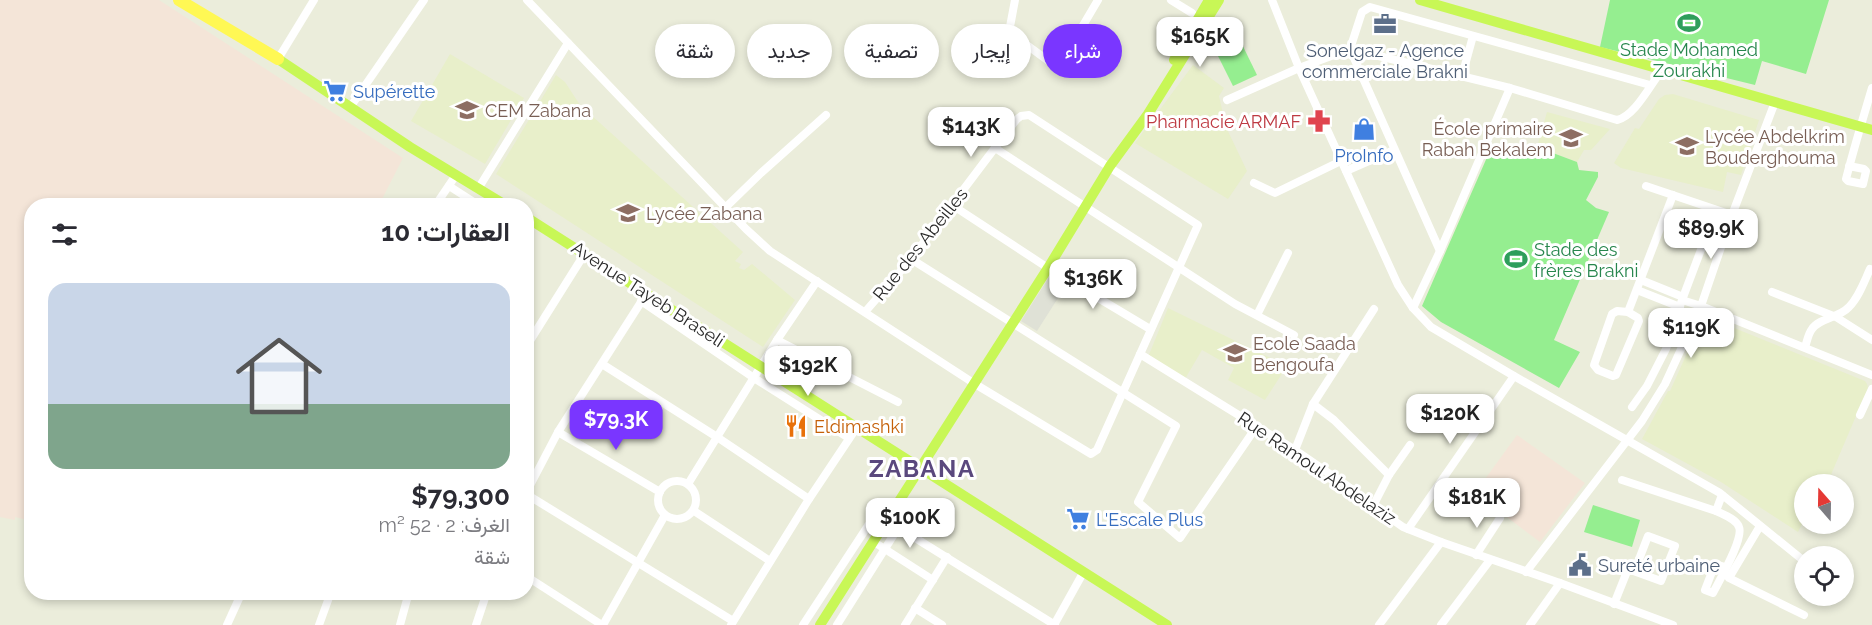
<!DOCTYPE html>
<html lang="ar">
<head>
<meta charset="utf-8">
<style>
  body { margin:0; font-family:Raleway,Vazirmatn,sans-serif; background:#f7f7f7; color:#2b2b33; direction:rtl; height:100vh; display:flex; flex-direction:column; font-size:22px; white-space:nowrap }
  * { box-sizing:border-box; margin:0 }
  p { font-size:20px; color:#7c7c81 }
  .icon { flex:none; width:33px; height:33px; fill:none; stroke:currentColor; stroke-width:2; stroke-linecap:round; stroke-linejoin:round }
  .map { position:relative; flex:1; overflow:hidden; direction:ltr }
  .panel { position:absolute; left:24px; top:198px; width:510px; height:402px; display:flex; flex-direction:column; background:#fff; border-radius:24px; box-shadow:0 3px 9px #0003; direction:rtl }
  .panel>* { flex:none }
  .banner { position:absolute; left:552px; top:24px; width:570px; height:54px; direction:rtl; display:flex; gap:12px }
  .needle { width:39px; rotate:340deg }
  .tools { position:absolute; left:1794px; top:474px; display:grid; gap:12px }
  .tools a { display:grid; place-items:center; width:60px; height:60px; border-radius:50%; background:#fff; box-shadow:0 3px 9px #0003; font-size:30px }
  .price { position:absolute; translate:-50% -51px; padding:0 14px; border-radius:12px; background:#fff; color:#222; font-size:20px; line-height:39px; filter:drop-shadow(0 2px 3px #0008) }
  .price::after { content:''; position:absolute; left:50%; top:36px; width:18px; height:14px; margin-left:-9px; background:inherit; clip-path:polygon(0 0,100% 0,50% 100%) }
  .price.current { background:#7a36ff; color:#fff }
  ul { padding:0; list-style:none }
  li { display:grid; align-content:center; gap:12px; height:318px; padding:0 24px }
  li+li { border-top:2px solid #e1e1e2 }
  li span { display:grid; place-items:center; height:186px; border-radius:18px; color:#555 }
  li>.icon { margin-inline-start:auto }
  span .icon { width:108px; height:108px; fill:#fffc; stroke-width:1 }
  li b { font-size:26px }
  h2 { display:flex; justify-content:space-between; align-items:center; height:72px; padding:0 24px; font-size:26px }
  .chip { padding:0 21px; border-radius:27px; background:#fff; box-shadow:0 3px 9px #0003; font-size:21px; line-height:54px }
  .chip.current { background:#7a36ff; color:#fff }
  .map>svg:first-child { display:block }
</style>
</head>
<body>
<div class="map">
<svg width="1872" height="625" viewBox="0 0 1872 625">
  <rect width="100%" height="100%" fill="#ebeddb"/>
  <g fill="#e8efca">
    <polygon points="450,54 524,98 485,164 411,121"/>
    <polygon points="1193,65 1224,88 1219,96 1226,127 1247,171 1228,199 1135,143"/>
    <polygon points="556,75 565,82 580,105 743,252 735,261 741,264 739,268 744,270 752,264 795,300 763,347 496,174"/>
    <polygon points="1673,94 1759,120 1741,175 1727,172 1723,192 1621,168 1614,163 1635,128 1639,129 1659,99 1665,95"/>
    <polygon points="1547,112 1610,129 1591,150 1584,150 1577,162 1537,147"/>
    <polygon points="1168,308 1287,366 1265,400 1228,380 1234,368 1202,350 1185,379 1148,357"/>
    <polygon points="1707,317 1865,381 1867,384 1868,388 1827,484 1804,484 1804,520 1798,532 1721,482 1642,439 1668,391 1670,391 1701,322"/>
  </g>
  <g fill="#f4e5d8">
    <polygon points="0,0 159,0 403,158 379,205 32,206 31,521 15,517 15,520 0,517"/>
    <polygon points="1517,435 1585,483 1540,542 1475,493"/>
  </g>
  <g fill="#95ee90">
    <polygon points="1610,0 1829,0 1806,74 1762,61 1755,85 1600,47"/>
    <polygon points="1235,30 1257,75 1233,86 1211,42"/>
    <polygon points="1537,147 1577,162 1579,170 1598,172 1598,177 1586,200 1596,208 1609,212 1554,340 1580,352 1559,388 1441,322 1422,306 1488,155"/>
    <polygon points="1593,505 1640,520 1632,547 1584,532"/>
  </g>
  <polygon fill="#dfe1d6" points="1051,274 1067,284 1037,331 1021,321"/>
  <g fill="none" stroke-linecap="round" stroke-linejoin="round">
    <g stroke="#fff" stroke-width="8">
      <polyline points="527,0 746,229 770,251 975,384 1091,454 1097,450 1198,225 1029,115 1021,116 1016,120 911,259 865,312"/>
      <polyline points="1015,0 1009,32 1050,62 1059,66 1098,0"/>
      <polyline points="1171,0 1192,13"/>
      <polyline points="1272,0 1299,68 1398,285 1413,308 1431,327 1514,376 1720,493 1804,561"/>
      <polyline points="278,59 314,0"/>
      <polyline points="1462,76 1473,36"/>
      <polyline points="1510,88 1440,251 1350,49 1362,12 1370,7 1650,85"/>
      <path d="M1227 100 1299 68 1350 49 1510 88 1617 120C1635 116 1650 85 1662 70"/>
      <polyline points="351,106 424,0"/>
      <polyline points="995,148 1235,304 1294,335"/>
      <path d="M1849 166 1864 169 1866 171 1863 184 1848 181 1846 179C1854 148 1863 118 1872 88"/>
      <polyline points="1346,171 1394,150"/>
      <polyline points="1254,183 1275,193 1341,161"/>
      <polyline points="449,186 480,206"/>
      <polyline points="1646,186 1732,215"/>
      <polyline points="478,189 568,43"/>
      <polyline points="952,205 1048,268 1150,329"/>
      <polyline points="435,206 456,175"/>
      <polyline points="726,207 761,173 826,115"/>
      <polyline points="911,259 1176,426 1138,502 1180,538 1257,426"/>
      <polyline points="1641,280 1683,297"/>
      <polyline points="1637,290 1680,307"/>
      <polyline points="1772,292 1836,317 1872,340"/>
      <polyline points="1682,300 1701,306 1872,375"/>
      <polyline points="641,301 754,378 849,438"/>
      <polyline points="1413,308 1440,251"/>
      <polygon points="1617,311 1628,312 1638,318 1639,321 1616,375 1613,376 1598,370 1594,365 1612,314"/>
      <polyline points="1628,312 1673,195"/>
      <polyline points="1257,315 1288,253"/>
      <polyline points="777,340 898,402"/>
      <polyline points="526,347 585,253"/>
      <path d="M1805 347C1807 342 1808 334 1812 329 1819 318 1839 318 1849 307 1859 297 1864 282 1870 269"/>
      <polyline points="1140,354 1295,450 1346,485 1373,506 1403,527 1441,542 1560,583 1673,625"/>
      <polyline points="602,364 717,437 809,499"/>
      <polyline points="1313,404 1334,420 1389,475"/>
      <polyline points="1632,407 1647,386 1666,349 1682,300 1716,210"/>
      <polyline points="1860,415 1872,389"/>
      <polyline points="558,432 660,492"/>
      <polyline points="1295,450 1313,404 1374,309"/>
      <polyline points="1622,480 1716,511"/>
      <circle cx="677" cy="500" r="19"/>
      <polyline points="688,484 777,340 817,281"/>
      <polyline points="526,493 558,432 643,299"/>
      <polyline points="526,494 733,621"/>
      <path d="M1722 495 1716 511C1724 515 1736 519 1739 527 1744 539 1719 581 1713 593L1705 590 1715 564 1725 567"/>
      <polyline points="1373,506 1389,475 1410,445"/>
      <polyline points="694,511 770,561"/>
      <polyline points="888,521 1055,625"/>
      <polyline points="1760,526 1729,578 1804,615"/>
      <polyline points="1408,529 1514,376"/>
      <polyline points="874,542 933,580"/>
      <polyline points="1476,555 1500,518"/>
      <polyline points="1526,572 1642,421 1665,384 1701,306 1732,215 1775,102"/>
      <polyline points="526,576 602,625"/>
      <polyline points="1614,604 1628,569 1638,562 1648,536 1675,546 1661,581 1628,569"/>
      <polyline points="915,608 942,625"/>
      <polyline points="227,625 242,592"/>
      <polyline points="319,625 331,592"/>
      <polyline points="400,625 409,592"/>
      <polyline points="476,625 487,592"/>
      <polyline points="603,625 665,515"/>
      <polyline points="731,625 809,499 857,427"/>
      <polyline points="803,625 875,515"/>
      <polyline points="837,625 898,528"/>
      <polyline points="905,625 947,557"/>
      <polyline points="1054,625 1083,573"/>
      <polyline points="1379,625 1441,542"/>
      <polyline points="1441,625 1490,560"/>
      <polyline points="1530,625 1560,583"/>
    </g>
    <g stroke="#c8f756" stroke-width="10">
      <polyline points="1420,0 1872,130"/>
      <polyline points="278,59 410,147 507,206"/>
      <polyline points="1174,60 1209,0"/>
      <polyline points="526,217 1167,625"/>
      <polyline points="820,625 1048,268 1110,166 1148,114 1219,0"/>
    </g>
    <polyline stroke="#fff854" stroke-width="12" points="179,0 278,59"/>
  </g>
  <defs>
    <g id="stadium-bare" transform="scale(1.8)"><path d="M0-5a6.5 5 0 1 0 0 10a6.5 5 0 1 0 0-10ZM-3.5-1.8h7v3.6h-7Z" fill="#2e9e5b" stroke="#fff" stroke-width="2.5" paint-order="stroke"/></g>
    <g id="office-bare" transform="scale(1.8)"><path d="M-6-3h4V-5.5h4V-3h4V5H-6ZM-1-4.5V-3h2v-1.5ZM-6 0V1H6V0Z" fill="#5c6f8a" stroke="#fff" stroke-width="2.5" paint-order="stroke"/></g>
    <g id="supermarket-bare" transform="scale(1.8)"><path d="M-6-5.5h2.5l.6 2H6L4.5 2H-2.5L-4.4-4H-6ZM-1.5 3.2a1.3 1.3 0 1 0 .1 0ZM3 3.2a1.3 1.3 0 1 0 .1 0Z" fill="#3f7fe0" stroke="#fff" stroke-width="2.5" paint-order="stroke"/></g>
    <g id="school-bare" transform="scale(1.8)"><path d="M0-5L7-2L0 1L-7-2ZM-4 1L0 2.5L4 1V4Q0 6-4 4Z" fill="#8d6e63" stroke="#fff" stroke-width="2.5" paint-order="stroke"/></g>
    <g id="pharmacy-bare" transform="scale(1.8)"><path d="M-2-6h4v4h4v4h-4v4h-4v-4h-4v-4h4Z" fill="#e0444e" stroke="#fff" stroke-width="2.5" paint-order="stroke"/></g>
    <g id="shop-bare" transform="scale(1.8)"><path d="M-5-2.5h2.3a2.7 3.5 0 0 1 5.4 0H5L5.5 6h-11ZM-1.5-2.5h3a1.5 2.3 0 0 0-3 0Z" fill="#3f7fe0" stroke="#fff" stroke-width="2.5" paint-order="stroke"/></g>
    <g id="restaurant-bare" transform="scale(1.8)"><path d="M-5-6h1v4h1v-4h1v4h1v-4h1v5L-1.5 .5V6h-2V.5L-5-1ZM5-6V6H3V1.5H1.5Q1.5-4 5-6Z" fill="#e8710a" stroke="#fff" stroke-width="2.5" paint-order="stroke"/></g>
    <g id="civic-bare" transform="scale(1.8)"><path d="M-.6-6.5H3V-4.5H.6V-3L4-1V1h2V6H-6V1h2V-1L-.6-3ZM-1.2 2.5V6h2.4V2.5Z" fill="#5c6f8a" stroke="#fff" stroke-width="2.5" paint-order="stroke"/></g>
  </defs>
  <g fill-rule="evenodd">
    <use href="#stadium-bare" x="1689" y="23"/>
    <use href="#office-bare" x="1385" y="24"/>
    <use href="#supermarket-bare" x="335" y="91"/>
    <use href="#school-bare" x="467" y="110"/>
    <use href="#pharmacy-bare" x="1319" y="121"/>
    <use href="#shop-bare" x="1364" y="129"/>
    <use href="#school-bare" x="1571" y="138"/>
    <use href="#school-bare" x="1687" y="146"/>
    <use href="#school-bare" x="628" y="213"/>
    <use href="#stadium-bare" x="1516" y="259"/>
    <use href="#school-bare" x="1235" y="353"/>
    <use href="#restaurant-bare" x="796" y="426"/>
    <use href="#supermarket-bare" x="1078" y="519"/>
    <use href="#civic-bare" x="1580" y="565"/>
  </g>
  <g text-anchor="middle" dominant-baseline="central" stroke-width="6" stroke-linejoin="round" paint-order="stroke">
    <g font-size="18" fill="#27864d" stroke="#fff">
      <text x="1689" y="49">Stade Mohamed<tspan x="1689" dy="21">Zourakhi</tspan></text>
      <text x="1534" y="249" text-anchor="start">Stade des<tspan x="1534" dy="21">frères Brakni</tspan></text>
    </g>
    <g font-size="18" fill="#4e5e75" stroke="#fff">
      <text x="1385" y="50">Sonelgaz - Agence<tspan x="1385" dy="21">commerciale Brakni</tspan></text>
      <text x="1598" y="565" text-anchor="start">Sureté urbaine</text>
    </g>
    <g font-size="18" fill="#366cbe" stroke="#fff" text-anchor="start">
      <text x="353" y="91">Supérette</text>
      <text x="1364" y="155" text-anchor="middle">ProInfo</text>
      <text x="1096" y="519">L'Escale Plus</text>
    </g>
    <g font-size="18" fill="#785e54" stroke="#fff" text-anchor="start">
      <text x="485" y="110">CEM Zabana</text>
      <text x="1553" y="128" text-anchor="end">École primaire<tspan x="1553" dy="21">Rabah Bekalem</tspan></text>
      <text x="1705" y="136">Lycée Abdelkrim<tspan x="1705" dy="21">Bouderghouma</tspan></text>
      <text x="646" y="213">Lycée Zabana</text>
      <text x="1253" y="343">Ecole Saada<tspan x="1253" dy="21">Bengoufa</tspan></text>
    </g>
    <g font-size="18" fill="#be3a42" stroke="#fff" text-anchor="end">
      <text x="1301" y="121">Pharmacie ARMAF</text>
    </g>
    <g font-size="18" fill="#2a2a2a" stroke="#fff">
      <text transform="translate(920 244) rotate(-51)">Rue des Abeilles</text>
      <text transform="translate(648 294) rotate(33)">Avenue Tayeb Braseli</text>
      <text transform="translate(1317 468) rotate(34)">Rue Ramoul Abdelaziz</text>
    </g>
    <g font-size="18" fill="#c56008" stroke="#fff" text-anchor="start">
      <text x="814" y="426">Eldimashki</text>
    </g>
    <g font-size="24" font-weight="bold" letter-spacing="1.5" fill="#5a487d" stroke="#fff">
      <text x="922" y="468">ZABANA</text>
    </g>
  </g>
</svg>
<div class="tools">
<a><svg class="needle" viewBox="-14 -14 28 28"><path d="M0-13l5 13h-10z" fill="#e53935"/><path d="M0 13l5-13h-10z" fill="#7c7c81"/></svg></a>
<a><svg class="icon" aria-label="locate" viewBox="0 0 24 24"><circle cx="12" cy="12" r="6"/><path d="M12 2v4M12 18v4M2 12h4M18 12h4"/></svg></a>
</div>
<b class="price" style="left:1200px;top:68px">$165K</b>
<b class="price" style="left:971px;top:158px">$143K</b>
<b class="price" style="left:1711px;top:260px">$89.9K</b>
<b class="price" style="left:1093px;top:310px">$136K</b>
<b class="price" style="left:1691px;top:359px">$119K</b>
<b class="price" style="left:808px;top:397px">$192K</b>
<b class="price" style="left:1450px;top:445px">$120K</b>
<b class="price current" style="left:616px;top:451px">$79.3K</b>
<b class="price" style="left:1477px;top:529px">$181K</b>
<b class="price" style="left:910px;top:549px">$100K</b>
<div class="banner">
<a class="chip current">شراء</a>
<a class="chip">إيجار</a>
<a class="chip">تصفية</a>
<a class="chip">جديد</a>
<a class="chip">شقة</a>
</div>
<section class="panel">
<h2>العقارات: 10<svg class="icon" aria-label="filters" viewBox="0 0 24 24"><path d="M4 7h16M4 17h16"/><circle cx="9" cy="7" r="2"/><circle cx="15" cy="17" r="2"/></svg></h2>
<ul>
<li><span style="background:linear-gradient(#c9d6e8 65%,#7fa58c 0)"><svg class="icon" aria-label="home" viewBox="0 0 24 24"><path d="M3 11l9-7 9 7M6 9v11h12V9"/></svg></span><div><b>$79,300</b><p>الغرف: 2 · 52 m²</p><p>شقة</p></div></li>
</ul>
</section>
</div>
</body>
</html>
